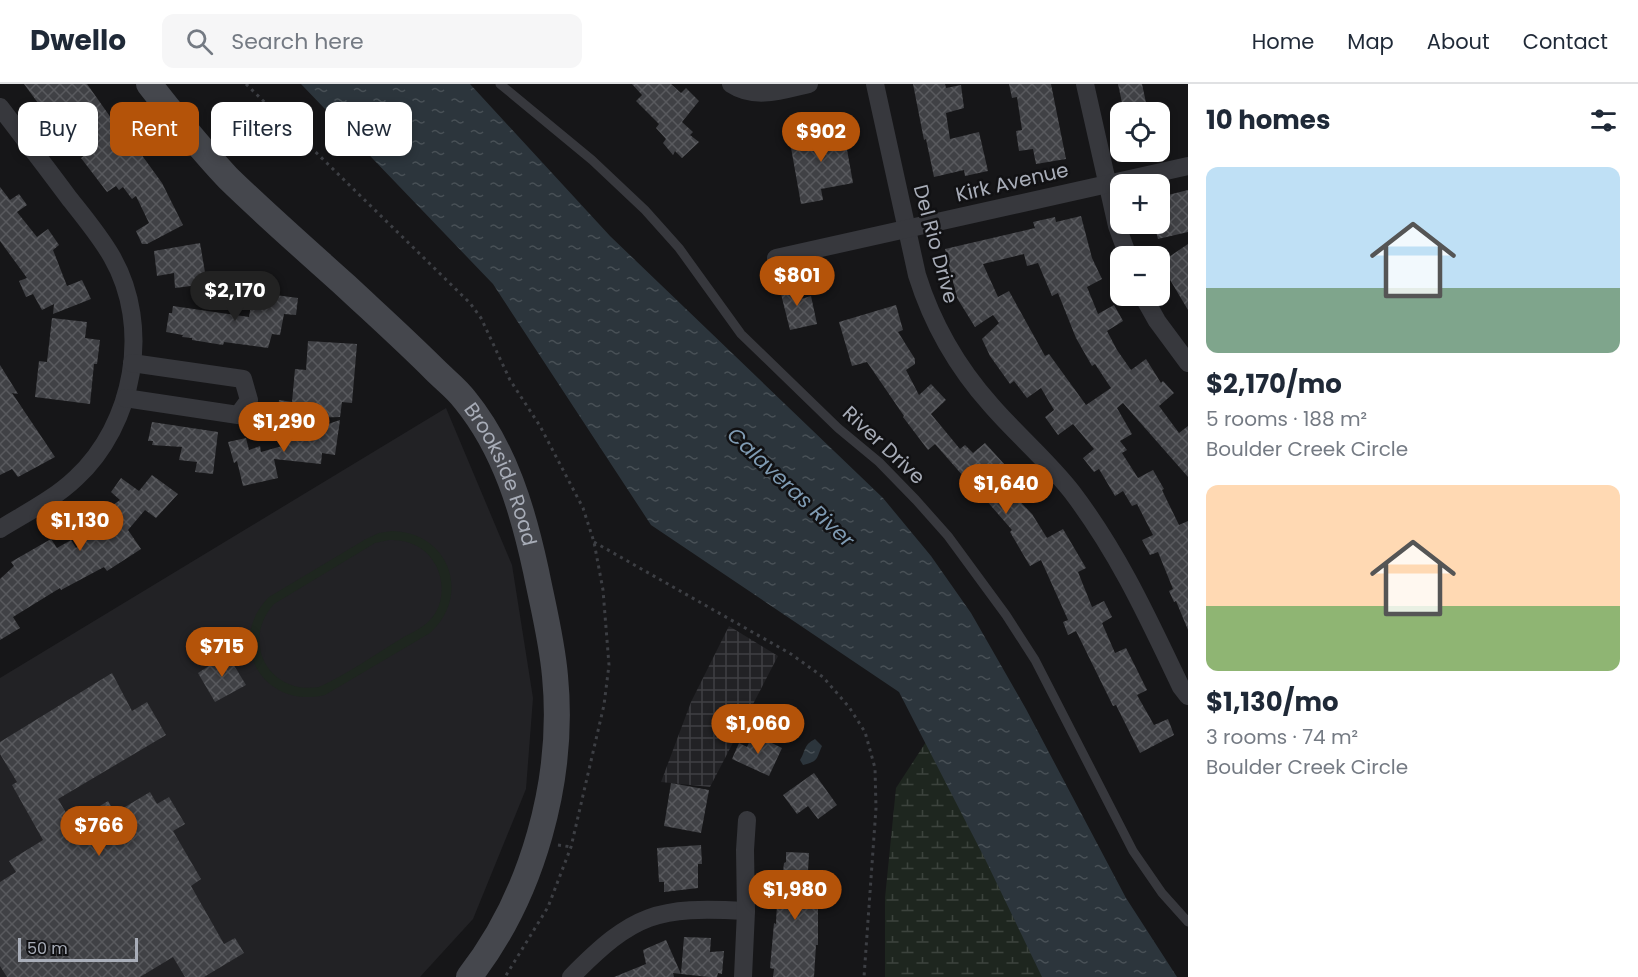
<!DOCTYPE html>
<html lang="en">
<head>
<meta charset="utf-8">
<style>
  body { margin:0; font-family:Poppins,sans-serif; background:#f6f6f7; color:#1f2937; height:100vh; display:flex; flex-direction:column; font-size:22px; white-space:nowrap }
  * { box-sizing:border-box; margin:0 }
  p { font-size:20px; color:#747a83 }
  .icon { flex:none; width:33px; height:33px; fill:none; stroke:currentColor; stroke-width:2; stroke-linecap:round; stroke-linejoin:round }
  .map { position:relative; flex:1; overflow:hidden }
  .panel { display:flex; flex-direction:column; background:#fff; width:450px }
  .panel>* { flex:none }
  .hud { position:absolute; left:18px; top:18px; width:570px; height:54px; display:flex; gap:12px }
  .fabs { position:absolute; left:1110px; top:18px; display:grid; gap:12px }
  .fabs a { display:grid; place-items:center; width:60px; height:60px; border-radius:12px; background:#fff; box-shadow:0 3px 9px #0003; font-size:30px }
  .scale { position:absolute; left:18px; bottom:15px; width:120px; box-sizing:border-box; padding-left:6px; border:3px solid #a8adb8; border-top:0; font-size:16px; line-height:21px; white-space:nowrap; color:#a8adb8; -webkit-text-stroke:4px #111113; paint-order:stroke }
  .price { position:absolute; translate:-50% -51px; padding:0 14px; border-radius:21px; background:#b45309; color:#fff; font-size:20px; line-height:39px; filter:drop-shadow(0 2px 3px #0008) }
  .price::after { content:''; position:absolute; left:50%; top:36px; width:18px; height:14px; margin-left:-9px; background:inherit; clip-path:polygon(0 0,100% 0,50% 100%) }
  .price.active { background:#222; color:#fff }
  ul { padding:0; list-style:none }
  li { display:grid; align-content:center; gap:12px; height:318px; padding:0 18px }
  li span { display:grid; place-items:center; height:186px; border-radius:12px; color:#555 }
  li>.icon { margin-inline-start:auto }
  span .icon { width:108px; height:108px; fill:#fffc; stroke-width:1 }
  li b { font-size:26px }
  h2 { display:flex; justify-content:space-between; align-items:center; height:72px; padding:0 18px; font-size:26px }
  .tag { padding:0 21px; border-radius:12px; background:#fff; box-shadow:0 3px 9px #0003; font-size:21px; line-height:54px }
  .tag.active { background:#b45309; color:#fff }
  header { display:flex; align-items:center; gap:36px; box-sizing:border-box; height:84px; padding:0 30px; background:#fff; border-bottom:2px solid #e0e1e3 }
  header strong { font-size:28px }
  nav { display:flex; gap:33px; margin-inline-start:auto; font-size:21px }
  .search { width:420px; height:54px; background:#f6f6f7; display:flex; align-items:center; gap:15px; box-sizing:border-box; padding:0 21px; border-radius:12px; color:#747a83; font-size:22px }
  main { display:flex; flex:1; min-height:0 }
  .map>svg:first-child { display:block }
</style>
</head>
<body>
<header>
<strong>Dwello</strong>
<div class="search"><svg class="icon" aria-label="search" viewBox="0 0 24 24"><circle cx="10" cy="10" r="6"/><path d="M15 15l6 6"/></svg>Search here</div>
<nav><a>Home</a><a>Map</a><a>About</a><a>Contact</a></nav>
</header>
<main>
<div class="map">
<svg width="1188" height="893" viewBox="0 0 1188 893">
  <defs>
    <pattern id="industrial-grid" width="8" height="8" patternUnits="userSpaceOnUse" patternTransform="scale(1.5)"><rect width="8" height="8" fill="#222225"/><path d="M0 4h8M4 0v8" fill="none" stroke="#3f3f43"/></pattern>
    <pattern id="wetland-marsh" width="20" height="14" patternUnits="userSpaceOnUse" patternTransform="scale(1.5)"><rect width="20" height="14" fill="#1e261f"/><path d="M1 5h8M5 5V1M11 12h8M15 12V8" fill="none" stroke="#3c433d"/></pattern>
    <pattern id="water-ripples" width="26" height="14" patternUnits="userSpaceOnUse" patternTransform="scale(1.5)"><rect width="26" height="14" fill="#2c353c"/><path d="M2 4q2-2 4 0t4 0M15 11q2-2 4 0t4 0" fill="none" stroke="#485056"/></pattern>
    <pattern id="building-cross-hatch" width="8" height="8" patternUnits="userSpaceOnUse" patternTransform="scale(1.5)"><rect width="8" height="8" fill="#404145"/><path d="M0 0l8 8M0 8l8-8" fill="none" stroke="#595a5e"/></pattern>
  </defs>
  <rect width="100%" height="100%" fill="#161618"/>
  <polygon fill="#222225" points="446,324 512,481 533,614 526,705 473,835 420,893 0,893 0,594"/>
  <polygon fill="url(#industrial-grid)" points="729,542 778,572 710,703 661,698 691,618"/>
  <path fill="#1e261f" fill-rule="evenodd" d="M392 447C449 448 472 511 430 549L325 611C263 626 224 558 269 513L366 455 379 449ZM389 456C408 455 426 463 435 480 445 497 444 522 430 536 422 545 408 550 399 556 373 572 347 590 319 603 269 611 240 558 274 520L375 459Z"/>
  <polygon fill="url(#wetland-marsh)" points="926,658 1047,893 885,893 885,814 896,704"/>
  <g fill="url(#water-ripples)">
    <polygon points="301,0 470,0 610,152 883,414 931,472 971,529 1026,625 1126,814 1177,893 1042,893 985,775 899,608 651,441 493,200"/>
    <path d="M815 655 822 662C816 675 819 677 803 681L800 676C806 667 803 661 815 655Z"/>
  </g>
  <g fill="url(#building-cross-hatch)" fill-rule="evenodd">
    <polygon points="24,0 87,0 138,72 141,70 162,99 183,141 147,160 142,160 136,147 149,139 136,112 132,115 123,103 119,106 116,102 107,108 81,74 91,66 88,58 66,28 52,38"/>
    <polygon points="632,0 671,0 681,9 686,4 699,17 682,38 693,48 690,51 699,58 682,74 675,67 673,71 663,59 666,55 656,44 659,40 636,17 642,11"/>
    <polygon points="913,0 945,0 946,4 961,1 964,24 946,29 950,55 979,48 988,87 965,92 964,86 934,93 926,55 924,56"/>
    <polygon points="1009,0 1051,0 1066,75 1036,80 1033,65 1019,67 1016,47 1022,46 1017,13 1012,14"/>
    <polygon points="1118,0 1142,0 1148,28 1124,28"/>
    <polygon points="833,41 835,51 844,49 853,99 821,105 823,116 801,120 790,58 814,54 812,45"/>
    <polygon points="0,103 10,116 19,110 27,121 17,128 37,153 48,145 59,161 53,166 67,202 82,196 91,215 53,230 54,220 42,226 33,210 26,213 19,197 27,194 0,157"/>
    <polygon points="1188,106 1188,148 1158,155 1154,140 1160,140 1160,113"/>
    <path d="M1081 132 1092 174 1102 195 1087 203 1098 230 1114 221 1123 237 1107 247 1117 266 1131 286 1146 275 1161 299 1163 297 1174 309 1159 322 1179 349 1188 342V393L1123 319 1117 324 1132 350 1120 357 1127 366 1122 369 1138 394 1153 386 1164 405 1162 406 1179 441 1188 437V546L1176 517 1174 518 1169 507 1173 505 1158 468 1150 471 1142 456 1153 451 1137 420 1132 422 1123 407 1115 412 1099 385 1094 388 1083 374 1094 365 1073 340 1058 351 1045 333 1054 326 1041 304 1027 314 1014 297 1010 300 990 272 982 255 999 239 993 231 975 243 957 214 945 165 1035 144 1033 138 1055 133 1056 138ZM1024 170 1027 182 1038 179 1052 212 1058 209 1076 254 1092 282 1095 280 1111 304 1086 321 1049 270 1045 272 1009 207 998 213 983 180Z"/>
    <polygon points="200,159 207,200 175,204 174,189 157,192 154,167"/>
    <polygon points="1188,160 1188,226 1160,179"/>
    <polygon points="798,198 801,215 811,212 817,240 790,246 779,202"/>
    <polygon points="253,208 298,214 296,231 284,230 280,251 272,250 268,264 224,258 223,261 192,256 192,254 182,253 183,251 166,248 169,229 172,229 173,222 249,233"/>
    <polygon points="896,221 903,246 898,248 915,275 915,280 906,286 919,311 931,300 946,316 931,330 960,365 965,361 973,369 985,359 1005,381 1006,380 1018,392 1006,403 1032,430 1047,454 1063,445 1086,484 1078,488 1092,523 1104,517 1112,533 1102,539 1115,569 1126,564 1147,606 1137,611 1154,641 1168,635 1174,651 1140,669 1116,621 1113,622 1076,547 1068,551 1063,538 1068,536 1041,476 1030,482 1010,448 1012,446 972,400 971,401 935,360 928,366 903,333 904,332 867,278 852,282 839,238"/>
    <polygon points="52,234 87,238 85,254 100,256 97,280 94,280 90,320 35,313 39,277 47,278"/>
    <polygon points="308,257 357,260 352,319 342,318 340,333 277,335 279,316 292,318 295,285 306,286"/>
    <polygon points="0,281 18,310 12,309 55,373 18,393 12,385 0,391"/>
    <polygon points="340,336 335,371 322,369 321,380 274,375 278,394 243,402 237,377 234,379 228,358 246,354 249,366 260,362 261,368 282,362 283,355"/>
    <polygon points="152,338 218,348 213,390 195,388 197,378 179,376 182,363 152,361 153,357 148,357"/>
    <polygon points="152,391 178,410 156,434 145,426 128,446 141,465 107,487 104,483 61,506 60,504 13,533 20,544 0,556 0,495 14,482 11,478 51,455 57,464 71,456 76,464 100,446 93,435 120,416 111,408 121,394 139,407"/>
    <polygon points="227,570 246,601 215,618 198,589"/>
    <polygon points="112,589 132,627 147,618 166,651 58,715 72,739 108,717 115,729 150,708 157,720 169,713 185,740 173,747 201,795 191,802 224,860 235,854 244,869 204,893 185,893 173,873 140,893 7,893 0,882 0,798 16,788 9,777 43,756 12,701 17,698 0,670 0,658"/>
    <polygon points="753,650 782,664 769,692 732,675 739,659 747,663"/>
    <polygon points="814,689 837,721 818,735 808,722 797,730 783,711"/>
    <polygon points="671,699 709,706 701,749 664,742"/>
    <polygon points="701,761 702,780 698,780 698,804 664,808 664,798 659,798 657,764"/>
    <polygon points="786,768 809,769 808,787 813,787 812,818 818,817 818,861 816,861 814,893 773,893 774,885 770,884 774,839 776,840 778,795 780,795 780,787 783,788 784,779 786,778"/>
    <polygon points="684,853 711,854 710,868 724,867 722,890 718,889 717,893 709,893 681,890"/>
    <polygon points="666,856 681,890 673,889 674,893 614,893 646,880 643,866"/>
  </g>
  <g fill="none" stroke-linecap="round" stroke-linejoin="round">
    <g stroke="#3d3f44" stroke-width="3" stroke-dasharray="3 4.5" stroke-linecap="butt">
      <polyline points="246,0 470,219 481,234 510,296 540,342 583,424 594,458 603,506 609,581 604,621 571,763 548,823 505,893"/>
      <polyline points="594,458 791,570 823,593 849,623 865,648 875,684 876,724 864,893"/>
      <polyline points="558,761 571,763"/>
    </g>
    <polyline stroke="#37383d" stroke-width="9" points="500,0 592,76 645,126 679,164 741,250 838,344 879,378 916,416 948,452 1006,531 1035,576 1133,767 1162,809 1188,838"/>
    <g stroke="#37383d" stroke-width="18">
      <path d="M731 0C755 16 783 6 809 0"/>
      <path d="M875 0 917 191C932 239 957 283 991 321 1017 351 1048 377 1072 408 1119 470 1148 534 1181 603L1188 612"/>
      <polyline points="1085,0 1117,142 1128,172"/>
      <path d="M0 23C23 53 46 83 69 114 84 133 100 152 112 173 152 243 134 340 76 394 54 415 26 429 0 445"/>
      <polyline points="776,174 1188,82"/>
      <polyline points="1143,212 1157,237 1188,279"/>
      <polyline points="125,314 238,331 249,316 243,295 132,279"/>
      <path d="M571 893C634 829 657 822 746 827"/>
      <polyline points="743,893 746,827 745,766 747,736"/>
    </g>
    <path stroke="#45474d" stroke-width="26" id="s1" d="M149 0C174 32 200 64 228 94 266 131 306 166 346 202 376 230 406 257 435 286 445 296 457 305 465 316 505 365 523 427 536 487 543 522 552 557 555 592 565 695 533 811 469 893"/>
  </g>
  <g text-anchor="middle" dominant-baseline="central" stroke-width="5" stroke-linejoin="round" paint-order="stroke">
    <g font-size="20" fill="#a8adb8" stroke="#111113">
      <text transform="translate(1012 98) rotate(-13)">Kirk Avenue</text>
      <text transform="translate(936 160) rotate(75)">Del Rio Drive</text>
      <text transform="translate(884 361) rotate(43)">River Drive</text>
      <text stroke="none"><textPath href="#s1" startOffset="531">Brookside Road</textPath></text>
    </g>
    <g font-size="21" font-style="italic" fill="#7f9bb3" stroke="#111113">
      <text transform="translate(791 403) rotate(43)">Calaveras River</text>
    </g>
  </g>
</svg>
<div class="fabs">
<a><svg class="icon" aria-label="locate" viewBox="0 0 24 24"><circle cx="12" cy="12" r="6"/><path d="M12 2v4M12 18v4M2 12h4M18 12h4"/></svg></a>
<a>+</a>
<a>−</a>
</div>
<div class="scale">50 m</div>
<b class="price" style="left:821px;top:79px">$902</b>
<b class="price" style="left:797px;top:223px">$801</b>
<b class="price active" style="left:235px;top:238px">$2,170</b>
<b class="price" style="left:284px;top:369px">$1,290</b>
<b class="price" style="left:1006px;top:431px">$1,640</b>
<b class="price" style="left:80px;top:468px">$1,130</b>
<b class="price" style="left:222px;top:594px">$715</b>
<b class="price" style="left:758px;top:671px">$1,060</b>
<b class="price" style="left:99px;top:773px">$766</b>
<b class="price" style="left:795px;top:837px">$1,980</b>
<div class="hud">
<a class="tag">Buy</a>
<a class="tag active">Rent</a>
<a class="tag">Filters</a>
<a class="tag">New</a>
</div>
</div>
<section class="panel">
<h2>10 homes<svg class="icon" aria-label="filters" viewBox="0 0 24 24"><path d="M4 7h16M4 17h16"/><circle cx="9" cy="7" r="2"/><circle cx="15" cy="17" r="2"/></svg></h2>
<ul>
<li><span style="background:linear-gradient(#bfe0f5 65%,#7fa58c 0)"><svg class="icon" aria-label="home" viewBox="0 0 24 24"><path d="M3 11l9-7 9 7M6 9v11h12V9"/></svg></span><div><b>$2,170/mo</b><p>5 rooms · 188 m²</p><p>Boulder Creek Circle</p></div></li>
<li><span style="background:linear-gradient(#ffd9b3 65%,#8fb573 0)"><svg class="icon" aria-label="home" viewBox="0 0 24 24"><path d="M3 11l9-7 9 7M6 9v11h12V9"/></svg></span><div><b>$1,130/mo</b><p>3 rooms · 74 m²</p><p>Boulder Creek Circle</p></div></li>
</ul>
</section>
</main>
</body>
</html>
